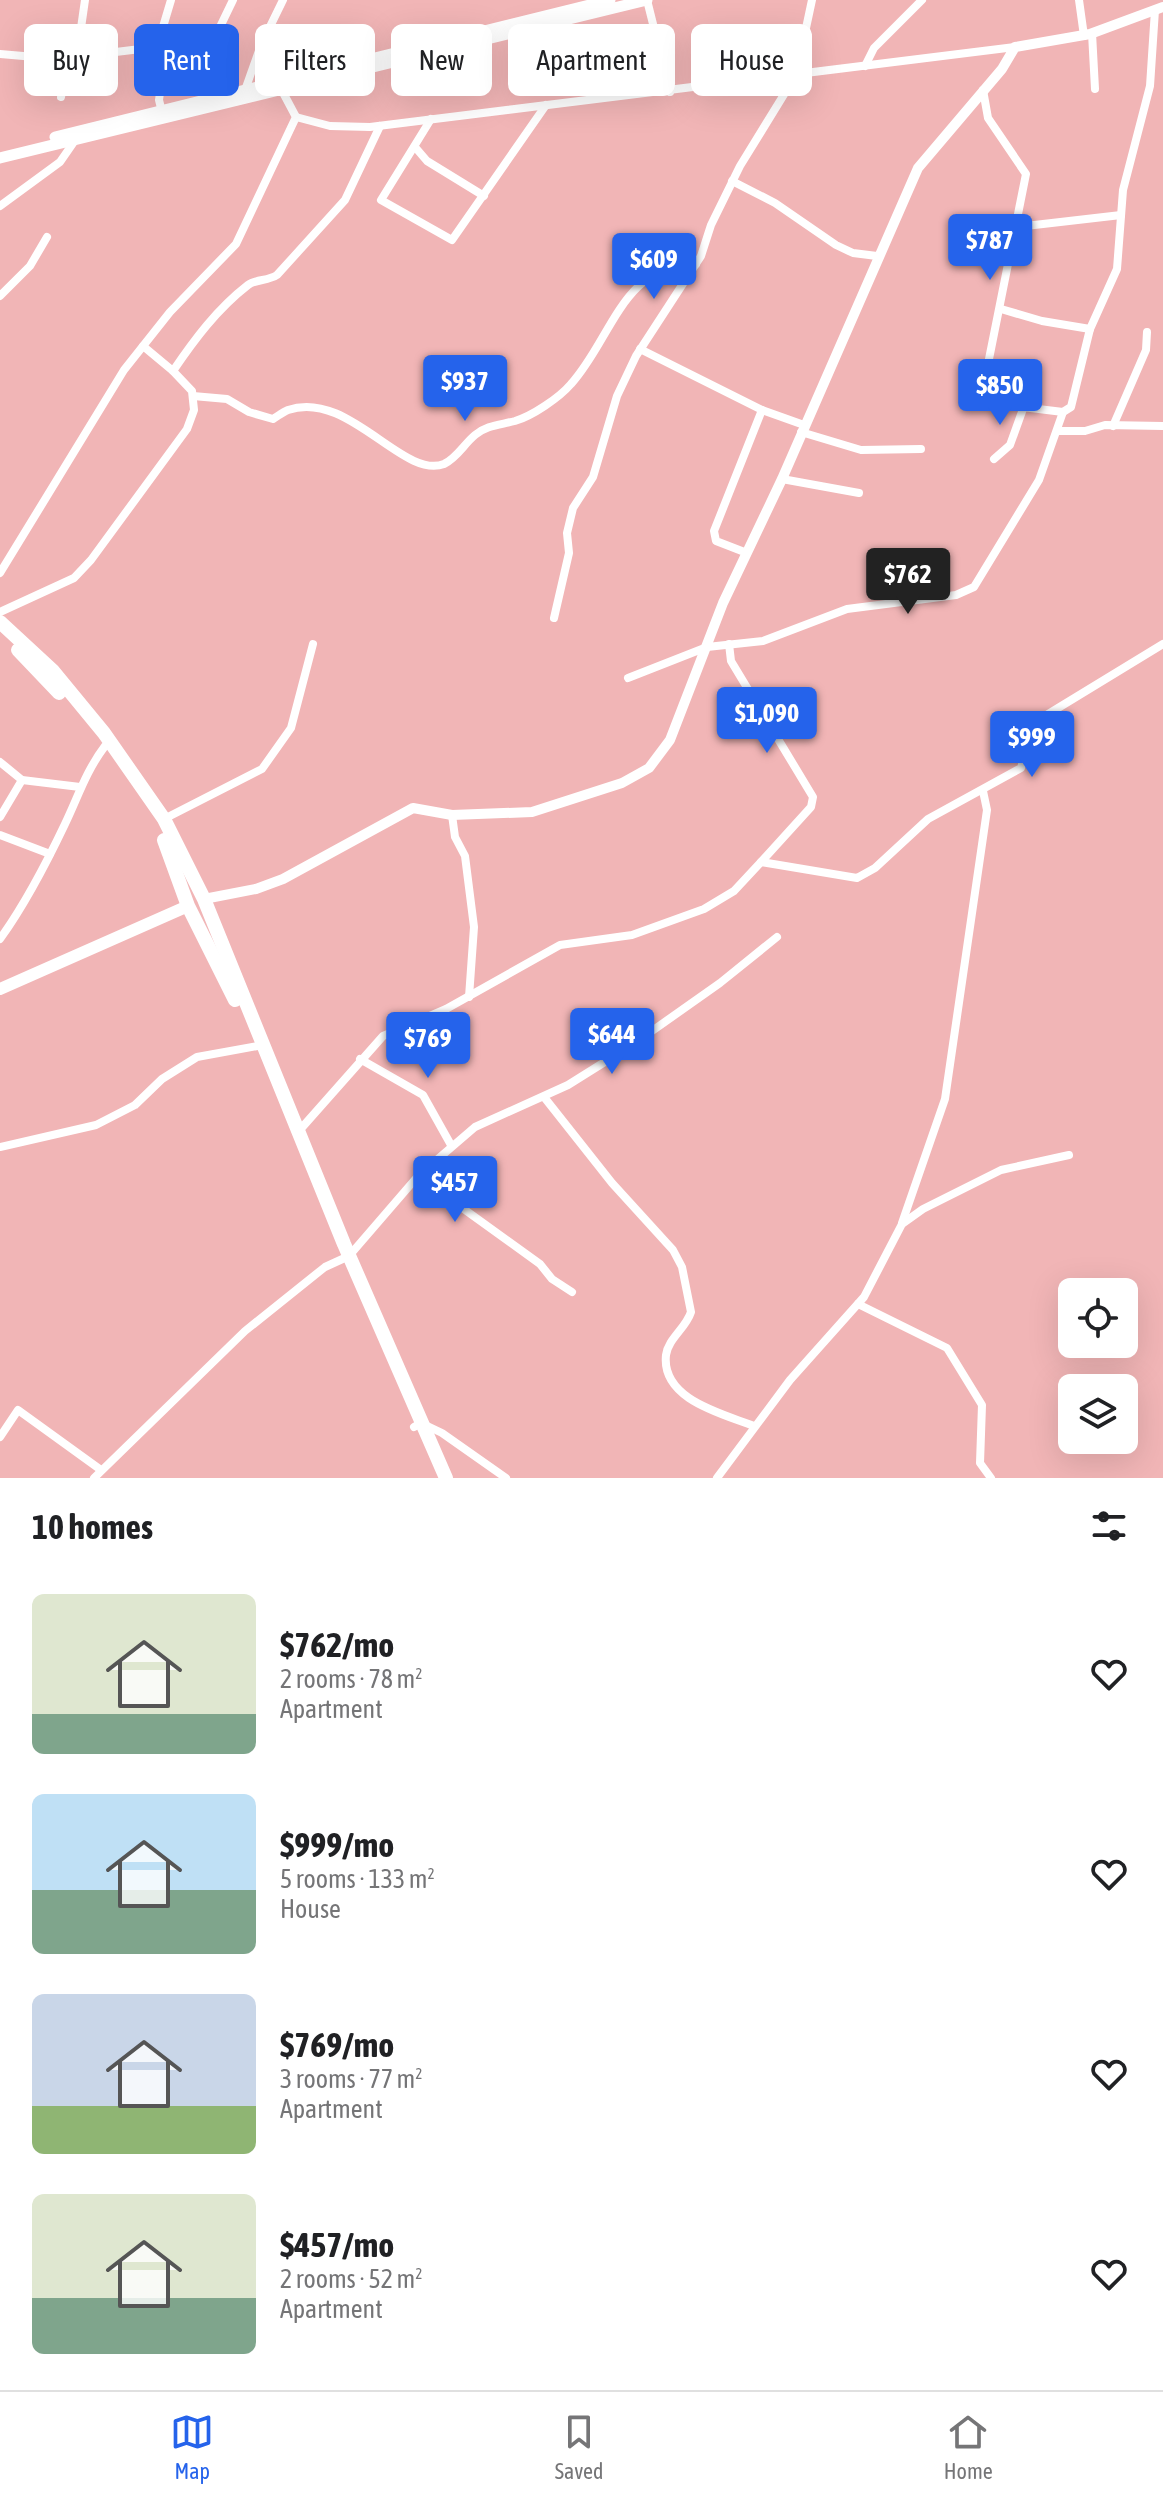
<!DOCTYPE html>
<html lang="en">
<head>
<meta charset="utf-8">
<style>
  body { margin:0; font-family:"Asap Condensed",sans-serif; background:#f6f6f6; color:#202124; height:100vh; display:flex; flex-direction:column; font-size:30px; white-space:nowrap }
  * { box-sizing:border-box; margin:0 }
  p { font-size:26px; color:#757577 }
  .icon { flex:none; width:44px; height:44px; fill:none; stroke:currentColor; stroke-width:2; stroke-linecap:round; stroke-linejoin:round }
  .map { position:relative; height:1478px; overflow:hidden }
  .sheet { display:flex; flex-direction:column; background:#fff; flex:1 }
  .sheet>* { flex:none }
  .banner { position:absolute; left:24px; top:24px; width:1116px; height:72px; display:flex; gap:16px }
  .buttons { position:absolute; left:1058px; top:1278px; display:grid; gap:16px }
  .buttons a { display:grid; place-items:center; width:80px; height:80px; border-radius:12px; background:#fff; box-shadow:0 8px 32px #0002; font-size:40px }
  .price { position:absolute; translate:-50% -68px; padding:0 18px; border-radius:8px; background:#2563eb; color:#fff; font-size:26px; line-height:52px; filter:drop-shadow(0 2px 4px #0008) }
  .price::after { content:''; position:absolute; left:50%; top:48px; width:24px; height:18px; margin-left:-12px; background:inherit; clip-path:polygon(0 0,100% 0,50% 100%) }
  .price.current { background:#222; color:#fff }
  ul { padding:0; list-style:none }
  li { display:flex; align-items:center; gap:24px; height:200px; padding:0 32px }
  li span { display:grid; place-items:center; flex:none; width:224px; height:160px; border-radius:12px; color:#555 }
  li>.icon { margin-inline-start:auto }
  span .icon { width:96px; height:96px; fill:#fffc; stroke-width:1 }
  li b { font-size:34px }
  h2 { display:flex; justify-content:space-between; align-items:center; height:96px; padding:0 32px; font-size:34px }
  .tag { padding:0 28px; border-radius:12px; background:#fff; box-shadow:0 8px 32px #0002; font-size:28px; line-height:72px }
  .tag.current { background:#2563eb; color:#fff }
  .tab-bar { display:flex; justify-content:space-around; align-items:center; height:112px; border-top:2px solid #e0e0e0; background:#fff; font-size:22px; color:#757577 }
  .tab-bar a { display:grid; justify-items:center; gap:4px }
  .tab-bar .current { color:#2563eb }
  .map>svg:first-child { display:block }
</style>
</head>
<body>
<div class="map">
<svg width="1163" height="1478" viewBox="0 0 1163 1478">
  <rect width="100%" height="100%" fill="#f1b5b6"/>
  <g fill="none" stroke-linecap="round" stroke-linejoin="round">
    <g stroke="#fff" stroke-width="8">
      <polyline points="647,0 670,92"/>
      <polyline points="1079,0 1084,36"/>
      <polyline points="1092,33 1095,89"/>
      <polyline points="157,47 171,0"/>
      <polyline points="0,54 58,59 157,47 191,68"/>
      <polyline points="77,56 85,0"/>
      <polyline points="865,66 874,48 922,0"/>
      <polyline points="983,90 988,118 1026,174 988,364 1003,395 1014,406 1063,412"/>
      <polyline points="244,93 261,45 283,0"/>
      <polyline points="61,97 69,57"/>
      <polyline points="163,116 159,100 161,86 205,58 233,0"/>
      <polyline points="296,117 330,126 370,127 1015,47"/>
      <polyline points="431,119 381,200 452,240 546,105"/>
      <polyline points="415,147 427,161 484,196"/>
      <polyline points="732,181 775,203 836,245 853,253 877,256"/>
      <polyline points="0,206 60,162 78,136"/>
      <polyline points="1017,227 1121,215"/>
      <polyline points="0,296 30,266 47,237"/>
      <polyline points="1001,309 1042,321 1090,329"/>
      <path d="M143 346 173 371C194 340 217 309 248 285 256 279 268 281 277 275L345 200 380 126"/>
      <polyline points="640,349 762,410 804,425"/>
      <path d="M193 396 227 399 249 412 273 419C278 416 283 412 288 410 348 389 403 480 444 464 457 458 464 444 475 435 487 425 500 425 515 421 532 416 559 398 571 384 612 339 622 264 696 264"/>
      <polyline points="1113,426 1146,350 1147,332"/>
      <polyline points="1059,431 1085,431 1105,425 1163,426"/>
      <polyline points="801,432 861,450 921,449"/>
      <polyline points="994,459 1010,445 1023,409"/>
      <polyline points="782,479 859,493"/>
      <polyline points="747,553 716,541 714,531 762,410"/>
      <polyline points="0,573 124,370 170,312 236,244 296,117 279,85"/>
      <polyline points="0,612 74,578 91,560 187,429 194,410 192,391 173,371"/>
      <polyline points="554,618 569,553 567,533 573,508 593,477 617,396 636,356 701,256 711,225 740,166 796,75 812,0"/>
      <polyline points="729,644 731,661 813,797 811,807 761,862"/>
      <polyline points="628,678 707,647 763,641 847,609 956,595 974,587 1039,480 1063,412 1071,407 1090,329 1117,269 1123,190 1150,86 1155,10"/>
      <polyline points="0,762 22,780 80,787"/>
      <polyline points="452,815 455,837 465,856 474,927 469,997"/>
      <polyline points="0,817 22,780"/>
      <polyline points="164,819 262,769 291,728 313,644"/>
      <polyline points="0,835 50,854"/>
      <path d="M0 939C26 903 46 864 65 824 78 797 86 771 105 746"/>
      <polyline points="360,1059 423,1095 451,1145"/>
      <path d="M544 1097 612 1183 673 1250 682 1267 691 1312C686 1328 668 1339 666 1355 661 1400 724 1414 754 1426"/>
      <polyline points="298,1132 383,1036 446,1009 560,945 632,935 704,909 734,891 761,862 857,878 875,868 928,819 1021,768 1031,731 1040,719 1163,644"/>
      <polyline points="0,1147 96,1125 135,1105 162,1079 197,1057 263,1045"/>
      <polyline points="418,1176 475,1127 568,1085 635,1043 720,983 777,937"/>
      <polyline points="902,1223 945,1099 987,810 983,791"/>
      <polyline points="858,1304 947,1348 982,1405 980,1463 991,1478"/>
      <polyline points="414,1427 421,1423 442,1433 506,1478"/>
      <polyline points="0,1437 18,1410 101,1470"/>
      <polyline points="94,1478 245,1331 325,1267 349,1256 418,1176 540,1264 552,1279 572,1292"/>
      <polyline points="717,1478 790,1380 864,1297 902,1224 923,1209 1001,1170 1069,1155"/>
    </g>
    <polyline stroke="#fff" stroke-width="10" points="204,899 256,889 283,879 413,808 452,815 532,812 622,783 649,768 670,740 723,603 782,479 918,168 1002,69 1015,47 1090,34 1163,7"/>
    <g stroke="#fff" stroke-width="11">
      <polyline points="55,137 610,0"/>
      <polyline points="0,158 647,0"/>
    </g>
    <polyline stroke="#fff" stroke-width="12" points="0,989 188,906"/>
    <g stroke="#fff" stroke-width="14">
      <polyline points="0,622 53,671 104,733 164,819 204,899 344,1244 446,1478"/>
      <polyline points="18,650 59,693"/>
      <polyline points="164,840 188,906 235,1000"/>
    </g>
  </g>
</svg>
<div class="buttons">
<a><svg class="icon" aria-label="locate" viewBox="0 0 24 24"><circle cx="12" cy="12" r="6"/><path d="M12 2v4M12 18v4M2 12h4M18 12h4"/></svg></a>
<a><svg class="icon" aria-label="layers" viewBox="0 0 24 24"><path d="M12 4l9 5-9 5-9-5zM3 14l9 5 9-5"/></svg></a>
</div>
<b class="price" style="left:990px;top:282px">$787</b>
<b class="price" style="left:654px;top:301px">$609</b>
<b class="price" style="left:465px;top:423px">$937</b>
<b class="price" style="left:1000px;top:427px">$850</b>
<b class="price current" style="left:908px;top:616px">$762</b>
<b class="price" style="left:767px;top:755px">$1,090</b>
<b class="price" style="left:1032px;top:779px">$999</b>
<b class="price" style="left:612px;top:1076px">$644</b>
<b class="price" style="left:428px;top:1080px">$769</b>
<b class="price" style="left:455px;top:1224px">$457</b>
<div class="banner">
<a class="tag">Buy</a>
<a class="tag current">Rent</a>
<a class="tag">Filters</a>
<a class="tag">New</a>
<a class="tag">Apartment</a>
<a class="tag">House</a>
</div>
</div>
<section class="sheet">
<h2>10 homes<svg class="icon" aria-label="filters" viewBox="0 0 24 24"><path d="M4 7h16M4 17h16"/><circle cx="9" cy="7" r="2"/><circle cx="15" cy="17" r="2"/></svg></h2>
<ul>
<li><span style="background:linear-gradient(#dfe7d0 75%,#7fa58c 0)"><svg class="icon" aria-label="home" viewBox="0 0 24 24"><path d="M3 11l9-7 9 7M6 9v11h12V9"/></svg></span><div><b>$762/mo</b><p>2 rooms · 78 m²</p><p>Apartment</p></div><svg class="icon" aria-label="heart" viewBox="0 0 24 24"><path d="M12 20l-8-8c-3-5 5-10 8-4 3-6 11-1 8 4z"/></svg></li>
<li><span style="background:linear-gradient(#bfe0f5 60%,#7fa58c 0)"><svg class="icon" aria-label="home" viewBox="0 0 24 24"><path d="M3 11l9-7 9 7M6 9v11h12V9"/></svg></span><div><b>$999/mo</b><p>5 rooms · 133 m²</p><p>House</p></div><svg class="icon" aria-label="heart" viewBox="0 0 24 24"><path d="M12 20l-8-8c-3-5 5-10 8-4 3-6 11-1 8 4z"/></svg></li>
<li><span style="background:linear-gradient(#c9d6e8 70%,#8fb573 0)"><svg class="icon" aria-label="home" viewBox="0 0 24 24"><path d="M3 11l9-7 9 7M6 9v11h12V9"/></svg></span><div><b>$769/mo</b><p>3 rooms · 77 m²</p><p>Apartment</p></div><svg class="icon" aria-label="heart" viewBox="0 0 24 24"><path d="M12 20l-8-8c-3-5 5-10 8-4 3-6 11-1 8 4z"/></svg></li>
<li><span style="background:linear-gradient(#dfe7d0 65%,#7fa58c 0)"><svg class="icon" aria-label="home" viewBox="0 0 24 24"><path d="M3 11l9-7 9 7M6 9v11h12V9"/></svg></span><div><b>$457/mo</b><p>2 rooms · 52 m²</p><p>Apartment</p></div><svg class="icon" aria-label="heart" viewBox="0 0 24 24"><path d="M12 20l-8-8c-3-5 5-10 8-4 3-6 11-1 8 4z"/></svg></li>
</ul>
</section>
<nav class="tab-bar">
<a class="current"><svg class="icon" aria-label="map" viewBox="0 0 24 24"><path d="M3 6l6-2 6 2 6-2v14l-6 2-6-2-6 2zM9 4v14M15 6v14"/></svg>Map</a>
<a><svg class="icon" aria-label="saved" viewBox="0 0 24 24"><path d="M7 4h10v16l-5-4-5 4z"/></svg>Saved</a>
<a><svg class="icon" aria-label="home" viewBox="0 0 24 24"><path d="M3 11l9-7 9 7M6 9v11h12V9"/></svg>Home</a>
</nav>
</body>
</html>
